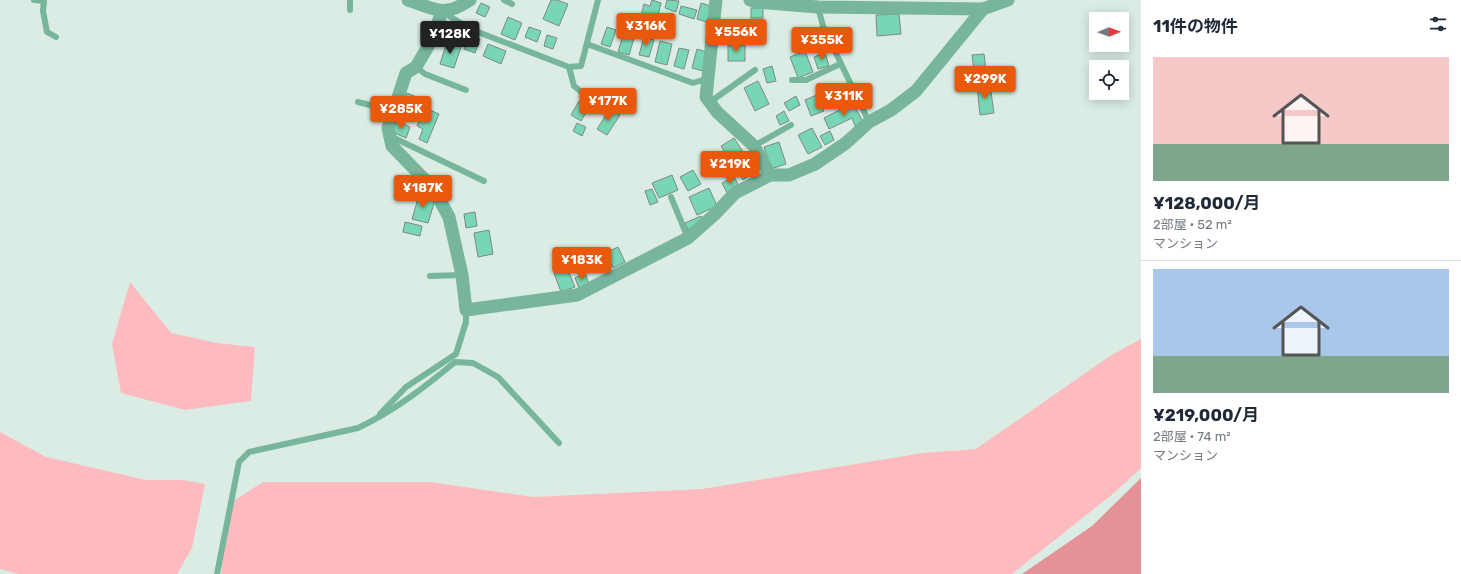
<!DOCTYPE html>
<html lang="ja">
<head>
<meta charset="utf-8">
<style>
  body { margin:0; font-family:Rubik,"Noto Sans JP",sans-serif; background:#f2f2f3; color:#1f2937; height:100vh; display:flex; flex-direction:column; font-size:15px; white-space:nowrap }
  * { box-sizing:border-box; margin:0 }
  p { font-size:13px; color:#747a83 }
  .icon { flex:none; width:22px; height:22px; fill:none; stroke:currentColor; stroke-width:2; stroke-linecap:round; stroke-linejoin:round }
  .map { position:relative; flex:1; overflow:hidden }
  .sheet { display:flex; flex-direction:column; background:#fff; width:320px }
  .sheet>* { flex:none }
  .needle { width:26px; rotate:89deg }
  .controls { position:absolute; left:1089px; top:12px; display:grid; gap:8px }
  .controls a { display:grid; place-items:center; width:40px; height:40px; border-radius:0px; background:#fff; box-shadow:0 2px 10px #0003; font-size:20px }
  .price { position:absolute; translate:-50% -34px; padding:0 9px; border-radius:4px; background:#ea580c; color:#fff; font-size:13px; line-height:26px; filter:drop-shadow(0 1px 2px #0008) }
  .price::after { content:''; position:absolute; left:50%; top:24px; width:12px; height:9px; margin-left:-6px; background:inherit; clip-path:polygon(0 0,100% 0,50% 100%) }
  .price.on { background:#222; color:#fff }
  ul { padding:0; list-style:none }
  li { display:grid; align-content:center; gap:8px; height:212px; padding:0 12px }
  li+li { border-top:1px solid #e0e1e3 }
  li span { display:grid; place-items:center; height:124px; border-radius:0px; color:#555 }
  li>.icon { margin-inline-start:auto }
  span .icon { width:72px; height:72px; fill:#fffc; stroke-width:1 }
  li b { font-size:17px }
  h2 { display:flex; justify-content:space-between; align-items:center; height:48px; padding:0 12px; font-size:17px }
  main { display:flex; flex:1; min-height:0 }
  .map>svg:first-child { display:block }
</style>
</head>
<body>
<main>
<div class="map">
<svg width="1141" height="574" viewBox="0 0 1141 574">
  <rect width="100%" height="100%" fill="#daece4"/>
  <g fill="#fdbbc0">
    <polygon points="130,282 171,333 217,343 255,347 251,401 185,410 121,393 112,344"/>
    <polygon points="1141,339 1141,468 1114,493 1012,574 221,574 229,504 263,482 430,482 533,497 702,489 923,453 976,449 1110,356"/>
    <polygon points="0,432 46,457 146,480 183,480 205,484 192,548 177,574 18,574 0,569"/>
  </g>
  <polygon fill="#e49198" points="1141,478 1141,574 1022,574 1092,526"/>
  <g fill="#79d6b4" stroke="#7a8b83">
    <polygon points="551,0 557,0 568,4 559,26 543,19"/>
    <polygon points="652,0 661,3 653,35 637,31 644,4 650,6"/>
    <polygon points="667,0 679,1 676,12 665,8"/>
    <polygon points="481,3 490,7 485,17 476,13"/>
    <polygon points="701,3 711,6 707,22 697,19"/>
    <polygon points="681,6 697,10 694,19 679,14"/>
    <rect x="751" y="8" width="12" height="10"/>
    <polygon points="899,14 901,34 877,36 876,15"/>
    <polygon points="508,17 522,23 515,40 501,34"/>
    <polygon points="747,21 762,21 762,37 747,36"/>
    <polygon points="529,27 541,31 537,42 525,37"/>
    <polygon points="607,27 616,30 610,47 601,44"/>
    <polygon points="444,30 463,35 461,44 441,39"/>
    <polygon points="624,32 635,35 629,55 618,52"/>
    <polygon points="469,35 480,39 475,53 464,49"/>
    <polygon points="547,35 557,38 553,49 544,46"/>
    <polygon points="644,37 654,40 649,57 639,55"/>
    <polygon points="660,41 672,44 667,65 655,62"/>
    <polygon points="447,42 461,47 454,68 440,64"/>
    <polygon points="488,44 506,51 501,64 483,56"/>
    <rect x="728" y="45" width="17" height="16"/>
    <polygon points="679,48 689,50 684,69 674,66"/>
    <polygon points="697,49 707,52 703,71 692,68"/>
    <polygon points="805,51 813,72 798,78 790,57"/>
    <polygon points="825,53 829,66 818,69 814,57"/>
    <polygon points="984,54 987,78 975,79 972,55"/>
    <polygon points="772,66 776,81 767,83 763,69"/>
    <polygon points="758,81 769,104 755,111 744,88"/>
    <polygon points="990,85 994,113 980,115 977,86"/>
    <polygon points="407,93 419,98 415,108 403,104"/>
    <polygon points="817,95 824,111 811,116 805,100"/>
    <polygon points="796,96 800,105 789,111 784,103"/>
    <polygon points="579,101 589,107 581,121 571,115"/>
    <polygon points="853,103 863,122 855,126 852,118 829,129 824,118"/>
    <polygon points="425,108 439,114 427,143 419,139 423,129 417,126"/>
    <polygon points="610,109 620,115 607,135 597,129"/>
    <polygon points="784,111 789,121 780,125 776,116"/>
    <polygon points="397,121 410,127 406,138 392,132"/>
    <polygon points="577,123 586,127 582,136 573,131"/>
    <polygon points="812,128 822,147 808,154 798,135"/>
    <polygon points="830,131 834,140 825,145 820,136"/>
    <polygon points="734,138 747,158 734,167 721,146"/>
    <polygon points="779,142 786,164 771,169 764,147"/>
    <polygon points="753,162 758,169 743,180 738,172"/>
    <polygon points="693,170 701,184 688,191 680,177"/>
    <polygon points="672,175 678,190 659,198 652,183"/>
    <polygon points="734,177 739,186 727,193 722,183"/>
    <polygon points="709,188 717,206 697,215 689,197"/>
    <polygon points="652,189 658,202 650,205 645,191"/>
    <polygon points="419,195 435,200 428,223 412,219"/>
    <polygon points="475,212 477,226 466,228 464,214"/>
    <polygon points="701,216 704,222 688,230 685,223"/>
    <polygon points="405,222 422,226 420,236 403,232"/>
    <polygon points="489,230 493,254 478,257 474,233"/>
    <polygon points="618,247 625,262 613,268 605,253"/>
    <polygon points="567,268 575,287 561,292 554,273"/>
    <polygon points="585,273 589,284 579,288 575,278"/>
  </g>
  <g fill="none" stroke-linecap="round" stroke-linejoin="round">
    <g stroke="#77b59d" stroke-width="6">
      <polyline points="34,0 44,1"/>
      <polyline points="44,0 43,11 47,32 56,37"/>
      <polyline points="350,0 350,10"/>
      <polyline points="504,0 512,4"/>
      <polyline points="818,7 823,26 869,122"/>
      <polyline points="443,12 470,29 569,67 581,66 598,0"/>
      <polyline points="587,44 693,83 709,78"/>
      <polyline points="416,67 425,74 466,90"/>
      <polyline points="569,67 574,86 589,98"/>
      <polyline points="792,80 806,80 840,64"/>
      <polyline points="358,102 394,111"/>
      <polyline points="710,102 755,70"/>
      <polyline points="390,136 484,181"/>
      <polyline points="754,146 791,125"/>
      <polyline points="671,197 688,238"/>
      <polyline points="430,276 462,275"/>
      <polyline points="380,414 406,387 456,354 466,322 466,310"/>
      <path d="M217 574 239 462 249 452 358 428C394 411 425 387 455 362L473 363 498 377 559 443"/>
    </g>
    <g stroke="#77b59d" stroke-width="13">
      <path d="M408 0C435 9 444 18 470 0"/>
      <polyline points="716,0 706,97 717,112 754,146 770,175"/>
      <polyline points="750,0 757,2 818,7 983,9 1008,0"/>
      <polyline points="442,12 430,43 416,67 406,73 388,128 392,146 425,180 438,197 449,217 462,275 466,310 577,295 688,238 714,215 735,193 770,175 789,175 815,164 846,143 869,122 891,110 916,91 983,9"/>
    </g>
  </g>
</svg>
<div class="controls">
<a><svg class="needle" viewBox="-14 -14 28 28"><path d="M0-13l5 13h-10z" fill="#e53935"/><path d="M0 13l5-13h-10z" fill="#747a83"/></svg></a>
<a><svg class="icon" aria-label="locate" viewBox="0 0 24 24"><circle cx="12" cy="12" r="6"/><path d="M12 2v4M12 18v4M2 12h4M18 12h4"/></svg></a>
</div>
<b class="price" style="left:646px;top:47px">¥316K</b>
<b class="price" style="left:736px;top:53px">¥556K</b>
<b class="price on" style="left:450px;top:55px">¥128K</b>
<b class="price" style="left:822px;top:61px">¥355K</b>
<b class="price" style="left:985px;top:100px">¥299K</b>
<b class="price" style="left:844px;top:117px">¥311K</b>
<b class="price" style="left:608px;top:122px">¥177K</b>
<b class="price" style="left:401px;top:130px">¥285K</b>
<b class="price" style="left:730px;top:185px">¥219K</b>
<b class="price" style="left:423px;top:209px">¥187K</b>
<b class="price" style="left:582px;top:281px">¥183K</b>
</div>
<section class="sheet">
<h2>11件の物件<svg class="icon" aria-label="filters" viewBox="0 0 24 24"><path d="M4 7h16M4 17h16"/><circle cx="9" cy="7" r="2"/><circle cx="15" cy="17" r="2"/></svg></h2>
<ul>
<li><span style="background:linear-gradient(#f6c9c9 70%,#7fa58c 0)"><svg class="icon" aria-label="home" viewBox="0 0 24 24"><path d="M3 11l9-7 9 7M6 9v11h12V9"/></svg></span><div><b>¥128,000/月</b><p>2部屋 · 52 m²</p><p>マンション</p></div></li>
<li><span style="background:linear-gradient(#a9c7e8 70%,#7fa58c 0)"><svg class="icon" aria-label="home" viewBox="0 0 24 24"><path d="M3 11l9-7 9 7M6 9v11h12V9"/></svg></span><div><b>¥219,000/月</b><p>2部屋 · 74 m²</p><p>マンション</p></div></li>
</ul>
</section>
</main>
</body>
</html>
